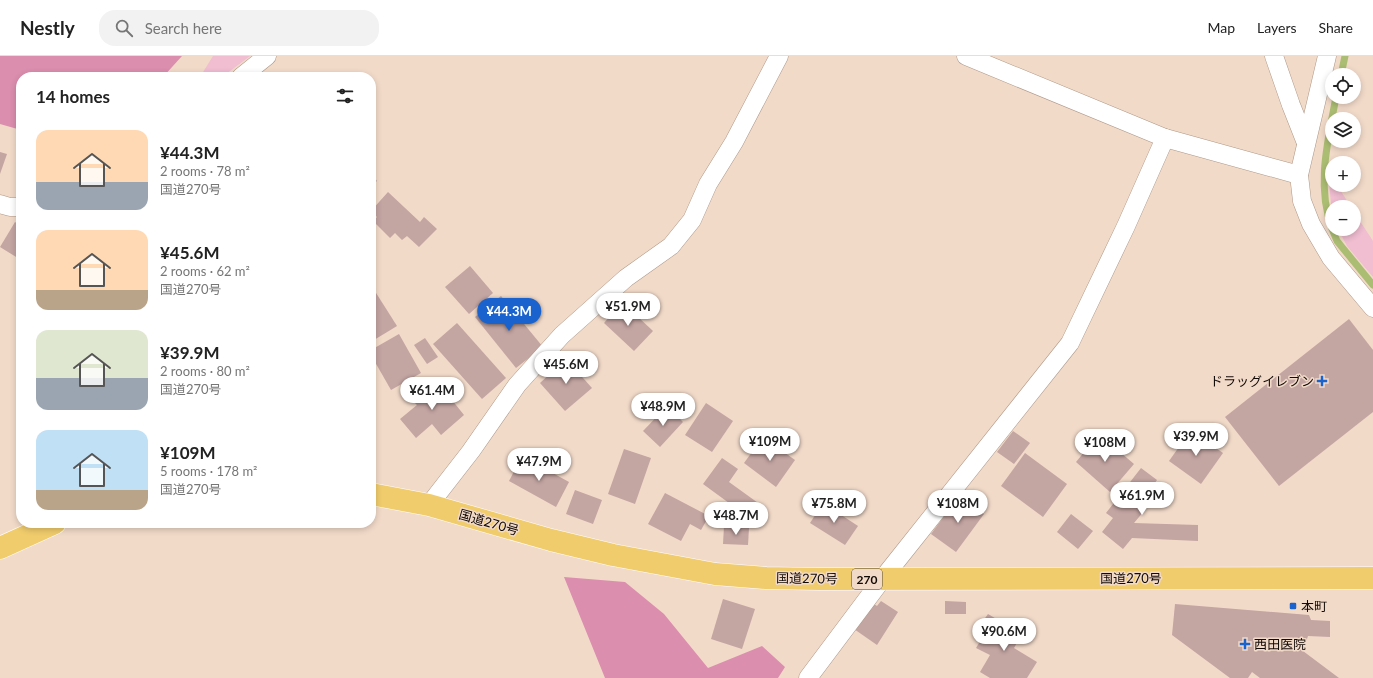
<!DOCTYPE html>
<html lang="en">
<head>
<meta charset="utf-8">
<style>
  body { margin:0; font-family:Lato,"Noto Sans JP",sans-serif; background:#f2f2f2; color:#222; height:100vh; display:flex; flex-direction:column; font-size:15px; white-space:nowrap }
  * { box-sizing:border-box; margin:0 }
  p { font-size:13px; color:#767676 }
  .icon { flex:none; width:22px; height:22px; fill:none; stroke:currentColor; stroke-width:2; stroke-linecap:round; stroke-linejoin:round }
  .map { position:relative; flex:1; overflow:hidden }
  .sheet { position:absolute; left:16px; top:16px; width:360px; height:456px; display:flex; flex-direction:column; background:#fff; border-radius:16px; box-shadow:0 2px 6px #0003 }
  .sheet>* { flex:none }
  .tools { position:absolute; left:1325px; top:12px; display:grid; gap:8px }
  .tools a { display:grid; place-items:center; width:36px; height:36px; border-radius:50%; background:#fff; box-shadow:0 2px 6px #0003; font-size:20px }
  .price { position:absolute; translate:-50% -34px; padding:0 9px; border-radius:14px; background:#fff; color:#222; font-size:13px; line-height:26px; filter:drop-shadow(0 1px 2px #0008) }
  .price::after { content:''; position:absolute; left:50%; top:24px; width:12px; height:9px; margin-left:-6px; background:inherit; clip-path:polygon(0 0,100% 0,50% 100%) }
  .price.current { background:#1a63ce; color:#fff }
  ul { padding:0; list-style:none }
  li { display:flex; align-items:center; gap:12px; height:100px; padding:0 20px }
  li span { display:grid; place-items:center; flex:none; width:112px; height:80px; border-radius:12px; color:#555 }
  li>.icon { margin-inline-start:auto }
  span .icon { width:48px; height:48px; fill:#fffc; stroke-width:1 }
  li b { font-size:17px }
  h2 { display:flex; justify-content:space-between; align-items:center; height:48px; padding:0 20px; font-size:17px }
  header { display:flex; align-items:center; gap:24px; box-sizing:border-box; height:56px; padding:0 20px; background:#fff; border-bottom:1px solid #e0e0e0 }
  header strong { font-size:19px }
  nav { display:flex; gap:22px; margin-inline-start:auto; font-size:14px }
  .search { width:280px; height:36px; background:#f2f2f2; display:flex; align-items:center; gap:10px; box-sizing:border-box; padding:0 14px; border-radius:16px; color:#767676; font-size:15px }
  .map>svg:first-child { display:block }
</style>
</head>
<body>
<header>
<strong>Nestly</strong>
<div class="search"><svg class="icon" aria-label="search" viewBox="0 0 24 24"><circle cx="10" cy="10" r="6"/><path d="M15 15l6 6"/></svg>Search here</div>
<nav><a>Map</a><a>Layers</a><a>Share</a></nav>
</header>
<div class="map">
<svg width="1373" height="622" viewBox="0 0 1373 622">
  <rect width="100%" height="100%" fill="#f2dac9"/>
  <g fill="#f0bdd1">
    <polygon points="213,0 250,0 222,21 200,21"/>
    <polygon points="1328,114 1332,121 1332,129 1337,129 1351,151 1332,151 1332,159"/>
    <polygon points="1354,156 1373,185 1373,221 1347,190 1338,173 1354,173"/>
  </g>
  <g fill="#db8eae">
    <polygon points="0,0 182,0 163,21 21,21 21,74 0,68"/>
    <polygon points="564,521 625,526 664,558 708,612 762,590 785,611 778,622 605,622"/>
  </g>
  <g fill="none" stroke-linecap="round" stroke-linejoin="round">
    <g stroke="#abbd72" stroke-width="7">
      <polyline points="1341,19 1345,0"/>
      <path d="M1332 172C1316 130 1328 84 1336 41"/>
      <polyline points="1332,173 1337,185 1373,229"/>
    </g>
  </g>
  <g fill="#c3a5a2">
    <polygon points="0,96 7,98 0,118"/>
    <polygon points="371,117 377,125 371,130"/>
    <polygon points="388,136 420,166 424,161 437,173 419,191 407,180 402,184 395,177 390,182 373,165 377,161 371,155"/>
    <polygon points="15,166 21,170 21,204 0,191"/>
    <polygon points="470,210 493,237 469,258 445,231"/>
    <polygon points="371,229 397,270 374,284 371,280"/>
    <polygon points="501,240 543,291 516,312 475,261"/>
    <polygon points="622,246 653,275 634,295 604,267"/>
    <polygon points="1349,263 1373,294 1373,356 1279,430 1225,361"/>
    <polygon points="457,267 506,322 482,343 433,288"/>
    <polygon points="399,278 421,317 391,334 371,299 371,294"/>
    <polygon points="425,282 438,301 427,308 414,289"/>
    <polygon points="566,303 592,332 565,355 540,327"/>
    <polygon points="436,324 464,359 441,379 432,368 416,382 400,363 417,349 412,344"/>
    <polygon points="706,347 733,365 712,396 685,379"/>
    <polygon points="667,350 683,366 660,391 643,375"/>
    <polygon points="1191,374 1223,397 1201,428 1169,405"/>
    <polygon points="1013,375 1030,387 1014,408 997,396"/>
    <polygon points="1099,378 1134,408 1110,436 1076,406"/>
    <polygon points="763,381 795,404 776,431 744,407"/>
    <polygon points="624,393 651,402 635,448 608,438"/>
    <polygon points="1025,397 1067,428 1043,461 1001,430"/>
    <polygon points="522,400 569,426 556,451 509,425"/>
    <polygon points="722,402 738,413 729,426 765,452 755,466 703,428"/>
    <polygon points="1141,412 1157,424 1147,438 1154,443 1134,467 1198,469 1198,485 1132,482 1123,493 1102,476 1113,462 1106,457"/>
    <polygon points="575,434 602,444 593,468 566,458"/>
    <polygon points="665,437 709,460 701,474 690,468 681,485 648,468"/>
    <polygon points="959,440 984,458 956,496 931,478"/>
    <polygon points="823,447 858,470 845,489 810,467"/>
    <polygon points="1071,458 1093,475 1078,493 1057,476"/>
    <polygon points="724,470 749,472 748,489 723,488"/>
    <polygon points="723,543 755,553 742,593 711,583"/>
    <polygon points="881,545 898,556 877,589 854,573 871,546 877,550"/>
    <polygon points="945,545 966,546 966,558 945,558"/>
    <polygon points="1175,548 1309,559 1311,564 1330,565 1330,581 1308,580 1303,595 1339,622 1260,622 1252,616 1248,622 1230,622 1172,579"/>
    <polygon points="988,558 1022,578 1014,592 1037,606 1027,622 990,622 980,616 990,599 976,592 990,569 983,565"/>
  </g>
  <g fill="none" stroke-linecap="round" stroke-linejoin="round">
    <g stroke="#ae9787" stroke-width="19">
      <g id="minor">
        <polyline points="966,0 1165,82 1299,119"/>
        <polyline points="1274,0 1291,49 1306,87"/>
        <polyline points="1327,0 1299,119 1302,145 1311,168 1331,202 1373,252"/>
        <polyline points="241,21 267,0"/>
        <polyline points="0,148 10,151 21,151"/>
        <polyline points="429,449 471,395 517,329 562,279 626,222 671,190 692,164 708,128 734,86 779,0"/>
        <polyline points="808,622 883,522 1070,287 1126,170 1165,82"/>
      </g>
    </g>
    <g stroke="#fff" stroke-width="23">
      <g id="trunk">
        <polyline points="371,438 429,449 551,484 613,499 715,518 766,522 818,523 1373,522"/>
        <polyline points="0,492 55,467"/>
      </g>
    </g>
    <use href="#minor" stroke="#fff" stroke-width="18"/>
    <use href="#trunk" stroke="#f0cc6c" stroke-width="22"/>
  </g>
  <g fill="#1a63ce" stroke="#f2dac9" stroke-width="1.5">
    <path d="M1320 319h4v4h4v4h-4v4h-4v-4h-4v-4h4z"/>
    <rect x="1289" y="546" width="8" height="8" rx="2"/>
    <path d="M1243 582h4v4h4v4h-4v4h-4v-4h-4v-4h4z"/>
  </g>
  <g text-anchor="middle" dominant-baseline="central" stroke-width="3" stroke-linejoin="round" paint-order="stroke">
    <rect fill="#f2dac9" stroke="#544840" stroke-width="1" x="852" y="513" width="30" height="20" rx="3"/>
    <g font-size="12" font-weight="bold" fill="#110905">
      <text x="867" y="523">270</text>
    </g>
    <g font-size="13" fill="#110905" stroke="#f2dac9" text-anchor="start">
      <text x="1314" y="325" text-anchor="end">ドラッグイレブン</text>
      <text x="1301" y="550">本町</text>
      <text x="1254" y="588">西田医院</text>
    </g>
    <g font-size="13" fill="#110905" stroke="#f2dac9">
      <text transform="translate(489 466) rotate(16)">国道270号</text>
      <text transform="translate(807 522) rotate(1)">国道270号</text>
      <text x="1131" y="522">国道270号</text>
    </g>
  </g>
</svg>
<div class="tools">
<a><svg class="icon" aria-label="locate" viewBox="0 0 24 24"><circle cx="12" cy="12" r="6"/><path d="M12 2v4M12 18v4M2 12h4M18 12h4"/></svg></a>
<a><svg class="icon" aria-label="layers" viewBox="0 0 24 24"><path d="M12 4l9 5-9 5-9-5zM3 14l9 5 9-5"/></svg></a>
<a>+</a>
<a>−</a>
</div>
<b class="price" style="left:628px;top:271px">¥51.9M</b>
<b class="price current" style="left:509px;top:276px">¥44.3M</b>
<b class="price" style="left:566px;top:329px">¥45.6M</b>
<b class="price" style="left:432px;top:355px">¥61.4M</b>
<b class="price" style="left:663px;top:371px">¥48.9M</b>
<b class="price" style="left:1196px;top:401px">¥39.9M</b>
<b class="price" style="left:770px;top:406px">¥109M</b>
<b class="price" style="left:1105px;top:407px">¥108M</b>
<b class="price" style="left:539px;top:426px">¥47.9M</b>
<b class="price" style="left:1142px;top:460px">¥61.9M</b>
<b class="price" style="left:834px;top:468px">¥75.8M</b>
<b class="price" style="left:958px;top:468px">¥108M</b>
<b class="price" style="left:736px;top:480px">¥48.7M</b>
<b class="price" style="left:1004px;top:596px">¥90.6M</b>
<section class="sheet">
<h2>14 homes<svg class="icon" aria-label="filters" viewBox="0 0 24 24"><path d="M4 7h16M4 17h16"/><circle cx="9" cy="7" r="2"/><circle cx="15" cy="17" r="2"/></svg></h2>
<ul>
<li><span style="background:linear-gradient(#ffd9b3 65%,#9aa5b1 0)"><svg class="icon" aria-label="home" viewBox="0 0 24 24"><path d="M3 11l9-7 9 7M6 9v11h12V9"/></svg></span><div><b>¥44.3M</b><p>2 rooms · 78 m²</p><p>国道270号</p></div></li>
<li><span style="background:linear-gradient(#ffd9b3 75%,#b9a48a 0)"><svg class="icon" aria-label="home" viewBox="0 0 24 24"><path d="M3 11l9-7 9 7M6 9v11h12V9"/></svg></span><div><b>¥45.6M</b><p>2 rooms · 62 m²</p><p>国道270号</p></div></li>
<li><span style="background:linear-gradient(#dfe7d0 60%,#9aa5b1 0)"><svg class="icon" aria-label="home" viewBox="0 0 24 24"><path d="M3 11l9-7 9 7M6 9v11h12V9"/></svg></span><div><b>¥39.9M</b><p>2 rooms · 80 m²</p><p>国道270号</p></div></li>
<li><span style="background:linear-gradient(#bfe0f5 75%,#b9a48a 0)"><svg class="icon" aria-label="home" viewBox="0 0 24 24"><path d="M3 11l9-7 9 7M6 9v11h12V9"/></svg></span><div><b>¥109M</b><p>5 rooms · 178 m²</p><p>国道270号</p></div></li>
</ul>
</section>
</div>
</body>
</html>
